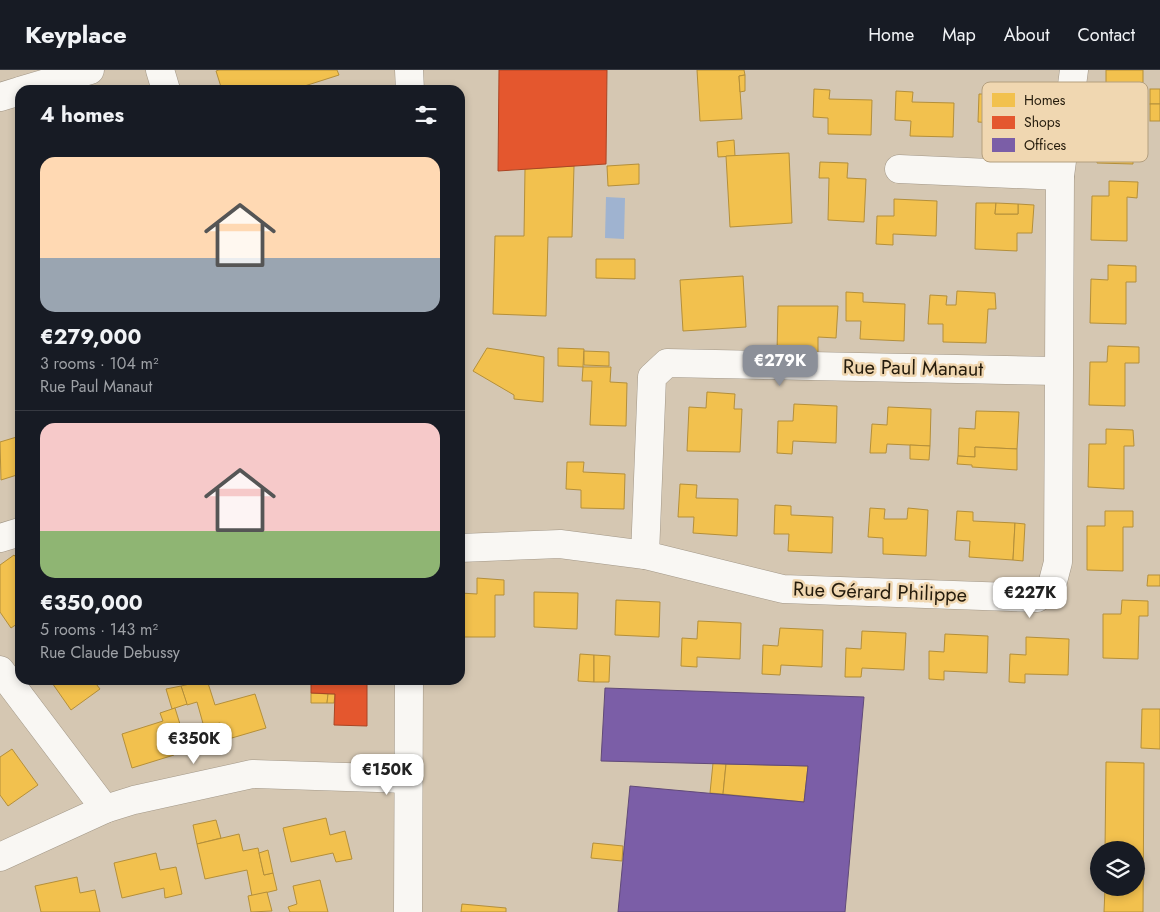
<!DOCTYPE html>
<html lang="en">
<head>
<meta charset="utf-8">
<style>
  body { margin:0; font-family:Jost,sans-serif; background:#20242c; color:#f1f3f6; height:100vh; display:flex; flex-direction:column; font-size:19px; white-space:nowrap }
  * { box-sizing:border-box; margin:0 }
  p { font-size:16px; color:#9ea1a6 }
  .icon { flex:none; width:28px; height:28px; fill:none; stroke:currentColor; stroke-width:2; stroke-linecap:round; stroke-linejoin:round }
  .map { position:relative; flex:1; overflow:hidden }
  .panel { position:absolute; left:15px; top:15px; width:450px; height:600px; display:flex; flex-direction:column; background:#171b24; border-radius:15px; box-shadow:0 2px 8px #0003 }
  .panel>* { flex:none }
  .fabs { position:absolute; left:1090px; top:771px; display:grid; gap:10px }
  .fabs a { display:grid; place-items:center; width:55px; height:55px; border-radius:50%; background:#171b24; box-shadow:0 2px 8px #0003; font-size:25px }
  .price { position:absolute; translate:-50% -42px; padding:0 11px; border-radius:10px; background:#fff; color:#222; font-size:16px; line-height:32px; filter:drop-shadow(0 1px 2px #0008) }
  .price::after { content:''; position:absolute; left:50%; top:30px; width:15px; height:11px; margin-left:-8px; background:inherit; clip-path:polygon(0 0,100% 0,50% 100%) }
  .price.on { background:#8c9099; color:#fff }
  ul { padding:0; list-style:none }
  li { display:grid; align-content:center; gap:10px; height:265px; padding:0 25px }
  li+li { border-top:1px solid #363941 }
  li span { display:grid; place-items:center; height:155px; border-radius:15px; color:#555 }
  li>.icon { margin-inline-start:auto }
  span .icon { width:90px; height:90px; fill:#fffc; stroke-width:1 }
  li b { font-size:21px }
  h2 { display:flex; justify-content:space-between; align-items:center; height:60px; padding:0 25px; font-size:21px }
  header { display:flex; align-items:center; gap:30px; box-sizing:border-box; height:70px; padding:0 25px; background:#171b24; border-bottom:1px solid #363941 }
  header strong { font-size:24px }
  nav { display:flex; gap:28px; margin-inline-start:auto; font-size:18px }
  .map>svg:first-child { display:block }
</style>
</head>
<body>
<header>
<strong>Keyplace</strong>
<nav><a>Home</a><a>Map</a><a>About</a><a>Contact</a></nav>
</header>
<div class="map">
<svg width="1160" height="842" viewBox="0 0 1160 842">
  <rect width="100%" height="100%" fill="#d5c7b2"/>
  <polygon fill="#9fb3d0" points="606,127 625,128 624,169 605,168"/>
  <g fill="#f2c14e" stroke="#b48f3a">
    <polygon points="219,0 337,0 339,5 292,20 222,20 216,1"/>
    <polygon points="697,0 744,0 745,5 739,6 742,49 700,51"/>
    <polygon points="1106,0 1143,0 1143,18 1106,17"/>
    <polygon points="745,5 745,21 740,22 739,6"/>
    <polygon points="814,19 830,20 829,29 872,30 871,65 828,64 828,48 813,47"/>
    <rect x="1150" y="19" width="10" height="15"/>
    <polygon points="896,21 913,22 912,32 954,33 953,67 910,66 911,51 895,50"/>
    <polygon points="979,24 996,24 996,34 1039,35 1037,70 992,68 993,53 978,52"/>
    <rect x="1150" y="34" width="10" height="17"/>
    <polygon points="1097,50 1133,51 1133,94 1097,93"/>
    <polygon points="734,70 735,86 718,87 717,72"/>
    <polygon points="789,83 792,153 730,157 726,86"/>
    <polygon points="820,92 848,93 847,108 866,109 864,152 828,150 829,108 819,108"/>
    <polygon points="639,94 639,114 608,116 607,96"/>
    <polygon points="574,96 572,167 548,167 546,246 493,244 495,166 524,166 525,99"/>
    <polygon points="1109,111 1138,112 1137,128 1127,127 1127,171 1091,170 1092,126 1109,126"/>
    <polygon points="894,129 937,131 936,166 893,164 893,175 876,174 877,146 894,146"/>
    <polygon points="976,133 996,133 995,144 1018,144 1018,134 1034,135 1032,163 1017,163 1017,181 975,179"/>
    <polygon points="996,133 1018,134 1018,144 995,144"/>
    <polygon points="596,189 635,189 635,209 596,208"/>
    <polygon points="1108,195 1136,196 1136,212 1126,212 1126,254 1090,253 1091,209 1108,210"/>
    <polygon points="743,206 746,257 683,261 680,210"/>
    <polygon points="957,221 995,223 996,239 988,239 986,273 943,272 943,254 928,254 930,225 947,226 946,235 956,235"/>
    <polygon points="846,222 863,223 863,232 905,234 904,271 860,269 861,251 846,251"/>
    <polygon points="778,236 838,236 836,268 818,267 818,284 777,283"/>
    <polygon points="1108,276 1139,277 1139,293 1125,293 1125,336 1089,335 1090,292 1107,292"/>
    <polygon points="487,278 544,287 543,332 514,329 514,325 473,301"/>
    <polygon points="558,278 584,279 583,297 558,296"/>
    <polygon points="584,281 609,282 609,296 584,295"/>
    <polygon points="583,297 611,297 610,312 627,313 626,356 590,355 592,311 582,311"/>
    <polygon points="707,322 735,324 734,339 742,339 740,382 687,381 689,337 706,338"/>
    <polygon points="794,334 837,336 836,373 793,371 792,384 777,383 778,351 793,351"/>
    <polygon points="888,337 931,339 930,376 887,374 886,383 870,383 872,354 887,355"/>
    <polygon points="976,341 1019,342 1017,379 975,377 975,387 958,386 959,358 975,359"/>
    <polygon points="1106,359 1133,360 1134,376 1124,376 1124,419 1088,417 1089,374 1106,374"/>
    <polygon points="20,366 20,404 1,410 0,372"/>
    <polygon points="910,375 930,376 929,390 910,389"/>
    <polygon points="975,377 1017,379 1017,400 972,397 972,395 957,394 958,386 975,387"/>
    <polygon points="567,392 584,392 583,402 625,404 624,439 581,438 581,420 566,419"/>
    <polygon points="680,414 697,415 696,428 738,429 737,466 693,463 694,447 678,447"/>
    <polygon points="775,435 791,436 791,445 833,447 832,483 788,481 789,464 774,464"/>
    <polygon points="870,438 885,439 884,449 907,449 908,438 928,440 926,486 883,484 883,468 868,467"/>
    <polygon points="957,441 973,442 973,451 1015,453 1013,490 969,487 970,471 955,470"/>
    <polygon points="1105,441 1133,441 1133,457 1123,457 1123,501 1087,500 1087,456 1105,456"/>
    <polygon points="1015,453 1025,454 1023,491 1013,490"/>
    <polygon points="14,485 20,492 20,500 17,503 20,508 20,552 11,558 0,542 0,495"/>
    <polygon points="1148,505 1160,505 1160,516 1147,516"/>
    <polygon points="477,508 504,510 504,525 495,525 495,567 460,567 460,523 477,524"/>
    <polygon points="534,522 578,523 577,559 534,557"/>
    <polygon points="616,530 660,532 659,567 615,565"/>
    <polygon points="1122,530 1148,531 1148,546 1139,546 1138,589 1103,588 1103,544 1121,544"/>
    <polygon points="698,551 741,553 740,589 697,587 697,597 681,596 682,568 697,569"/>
    <polygon points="780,558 823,560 822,597 781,595 780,605 762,604 763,575 778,576"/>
    <polygon points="862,561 906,563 904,600 862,598 861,607 845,607 846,578 861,579"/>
    <polygon points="945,564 988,566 987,603 944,601 944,610 929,609 929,581 944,582"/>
    <polygon points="1026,567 1069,569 1068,605 1025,604 1025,613 1009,612 1010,584 1026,585"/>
    <polygon points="580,584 594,585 594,612 578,611"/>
    <polygon points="594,585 610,586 609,612 594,612"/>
    <polygon points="50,610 93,610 100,619 71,640"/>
    <polygon points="207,610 215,635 255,624 266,658 225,670 220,653 204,657 197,632 187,635 181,616"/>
    <polygon points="181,616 187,634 172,639 166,619"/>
    <polygon points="311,623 328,624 327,633 311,633"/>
    <polygon points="328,624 335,624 334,633 327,633"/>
    <polygon points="175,638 183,664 169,669 174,685 132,698 122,664 163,651 160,643"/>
    <polygon points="1142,639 1160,639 1160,679 1141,678"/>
    <polygon points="12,679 38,715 8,736 0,725 0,687"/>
    <polygon points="1106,692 1144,693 1143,842 1104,842 1105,818 1136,818 1136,780 1105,780"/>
    <polygon points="713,693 726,694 723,724 710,723"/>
    <polygon points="726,694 808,696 804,732 723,724"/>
    <polygon points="326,748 330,765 345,761 352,789 336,792 333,783 291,792 283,758"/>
    <polygon points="216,750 221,768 197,774 193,755"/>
    <polygon points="239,764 243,781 258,778 264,805 273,803 277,820 252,826 247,800 205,809 197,774"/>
    <polygon points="593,773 623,776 622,791 591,788"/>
    <polygon points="268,780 273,803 264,805 259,783"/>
    <polygon points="156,783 160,800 176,797 182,824 165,828 164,818 122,828 114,793"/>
    <polygon points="77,807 80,823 95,820 100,842 41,842 35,816"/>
    <polygon points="320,810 328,842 290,842 288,837 297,834 293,816"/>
    <polygon points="267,822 272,841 251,842 248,826"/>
    <polygon points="462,834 506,838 506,842 461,842"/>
  </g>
  <g fill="#e4572e" stroke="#aa4524">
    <polygon points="499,0 607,0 606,94 498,101"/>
    <polygon points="311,610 367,610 367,656 334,655 335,624 311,623"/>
  </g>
  <polygon fill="#7b5ea7" stroke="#614a78" points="605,618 864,627 845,842 618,842 630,716 804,732 808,696 601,691"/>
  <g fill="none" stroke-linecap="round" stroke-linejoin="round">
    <g stroke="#a29787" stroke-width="29">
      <g id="minor">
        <polyline points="160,0 166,20"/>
        <polyline points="23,20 90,0"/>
        <polyline points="0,27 20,21"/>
        <polyline points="899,99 1060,106"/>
        <polyline points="0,468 20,462"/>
        <polyline points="460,478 560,474 645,485 783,519 1037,528 1051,519 1058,492 1060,106 1074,0"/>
        <polyline points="645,485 652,307 667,293 1058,301"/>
        <polyline points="0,600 105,739"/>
        <polyline points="0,787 105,739 134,730 252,704 408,709"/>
      </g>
    </g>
    <g stroke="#a29787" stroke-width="29">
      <g id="secondary">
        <polyline points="409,0 410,20"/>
        <polyline points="408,842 409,610"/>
      </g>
    </g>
    <use href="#minor" stroke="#f9f7f3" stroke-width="28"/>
    <use href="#secondary" stroke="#f9f7f3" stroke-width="28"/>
  </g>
  <g text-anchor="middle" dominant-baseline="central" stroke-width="5" stroke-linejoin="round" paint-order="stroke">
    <g font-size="20" fill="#241b0c" stroke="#f0d7b1">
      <text transform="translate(913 298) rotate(1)">Rue Paul Manaut</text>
      <text transform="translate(880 522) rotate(2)">Rue Gérard Philippe</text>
    </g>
  </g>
  <rect x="982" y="12" width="166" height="80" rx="8" fill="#f0d7b1" stroke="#b39f7f" stroke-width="1"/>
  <rect x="992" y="23" width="23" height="14" fill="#f2c14e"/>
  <rect x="992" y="46" width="23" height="13" fill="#e4572e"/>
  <rect x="992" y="68" width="23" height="14" fill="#7b5ea7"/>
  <g font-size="14" fill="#241b0c">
    <text x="1024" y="35">Homes</text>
    <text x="1024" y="57">Shops</text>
    <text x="1024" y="80">Offices</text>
  </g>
</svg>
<div class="fabs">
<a><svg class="icon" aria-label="layers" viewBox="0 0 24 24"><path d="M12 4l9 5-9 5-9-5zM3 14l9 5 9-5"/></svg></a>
</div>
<b class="price on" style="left:780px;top:317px">€279K</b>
<b class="price" style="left:1030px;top:549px">€227K</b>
<b class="price" style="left:194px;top:695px">€350K</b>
<b class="price" style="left:387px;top:726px">€150K</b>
<section class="panel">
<h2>4 homes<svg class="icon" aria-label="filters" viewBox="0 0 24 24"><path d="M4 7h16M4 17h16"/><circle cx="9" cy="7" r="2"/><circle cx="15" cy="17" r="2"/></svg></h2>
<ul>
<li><span style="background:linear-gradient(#ffd9b3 65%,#9aa5b1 0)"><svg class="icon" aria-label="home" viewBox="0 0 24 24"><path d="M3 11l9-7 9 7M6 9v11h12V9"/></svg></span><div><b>€279,000</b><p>3 rooms · 104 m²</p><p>Rue Paul Manaut</p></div></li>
<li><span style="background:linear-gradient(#f6c9c9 70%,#8fb573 0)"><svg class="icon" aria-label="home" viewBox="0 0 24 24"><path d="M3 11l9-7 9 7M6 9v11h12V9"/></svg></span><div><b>€350,000</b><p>5 rooms · 143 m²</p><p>Rue Claude Debussy</p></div></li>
</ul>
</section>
</div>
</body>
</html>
